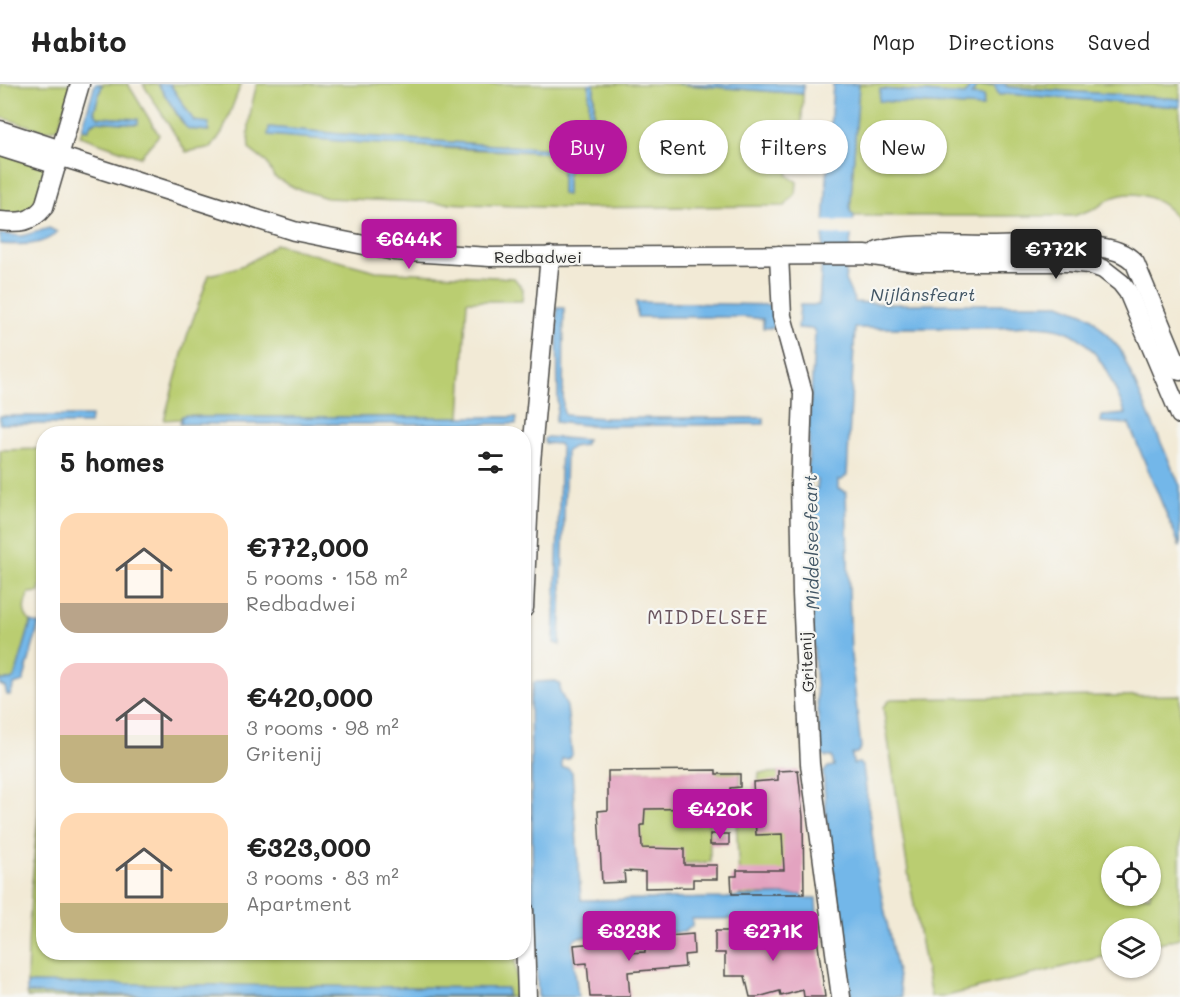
<!DOCTYPE html>
<html lang="en">
<head>
<meta charset="utf-8">
<style>
  body { margin:0; font-family:Mali,sans-serif; background:#f2f2f2; color:#222; height:100vh; display:flex; flex-direction:column; font-size:22px; white-space:nowrap }
  * { box-sizing:border-box; margin:0 }
  p { font-size:20px; color:#767676 }
  .icon { flex:none; width:33px; height:33px; fill:none; stroke:currentColor; stroke-width:2; stroke-linecap:round; stroke-linejoin:round }
  .map { position:relative; flex:1; overflow:hidden }
  .details { position:absolute; left:36px; top:342px; width:495px; height:534px; display:flex; flex-direction:column; background:#fff; border-radius:24px; box-shadow:0 2px 4px #0004 }
  .details>* { flex:none }
  .hud { position:absolute; left:549px; top:36px; width:540px; height:54px; display:flex; gap:12px }
  .buttons { position:absolute; left:1101px; top:762px; display:grid; gap:12px }
  .buttons a { display:grid; place-items:center; width:60px; height:60px; border-radius:50%; background:#fff; box-shadow:0 2px 4px #0004; font-size:30px }
  .price { position:absolute; translate:-50% -51px; padding:0 14px; border-radius:6px; background:#b5179e; color:#fff; font-size:20px; line-height:39px; filter:drop-shadow(0 2px 3px #0008) }
  .price::after { content:''; position:absolute; left:50%; top:36px; width:18px; height:14px; margin-left:-9px; background:inherit; clip-path:polygon(0 0,100% 0,50% 100%) }
  .price.current { background:#222; color:#fff }
  ul { padding:0; list-style:none }
  li { display:flex; align-items:center; gap:18px; height:150px; padding:0 24px }
  li span { display:grid; place-items:center; flex:none; width:168px; height:120px; border-radius:18px; color:#555 }
  li>.icon { margin-inline-start:auto }
  span .icon { width:72px; height:72px; fill:#fffc; stroke-width:1 }
  li b { font-size:26px }
  h2 { display:flex; justify-content:space-between; align-items:center; height:72px; padding:0 24px; font-size:26px }
  .tag { padding:0 21px; border-radius:27px; background:#fff; box-shadow:0 2px 4px #0004; font-size:21px; line-height:54px }
  .tag.current { background:#b5179e; color:#fff }
  header { display:flex; align-items:center; gap:36px; box-sizing:border-box; height:84px; padding:0 30px; background:#fff; border-bottom:2px solid #e0e0e0 }
  header strong { font-size:28px }
  nav { display:flex; gap:33px; margin-inline-start:auto; font-size:21px }
  .map>svg:first-child { display:block }
</style>
</head>
<body>
<header>
<strong>Habito</strong>
<nav><a>Map</a><a>Directions</a><a>Saved</a></nav>
</header>
<div class="map">
<svg width="1180" height="913" viewBox="0 0 1180 913">
  <rect width="100%" height="100%" fill="#f6f6f2"/>
  <filter id="ink" filterUnits="userSpaceOnUse"><feTurbulence type="fractalNoise" baseFrequency=".0167" numOctaves="2"/><feDisplacementMap in="SourceGraphic" scale="12" xChannelSelector="R" yChannelSelector="G"/><feConvolveMatrix kernelMatrix="1 2 1 2 8 2 1 2 1" color-interpolation-filters="sRGB"/></filter>
  <filter id="wash" filterUnits="userSpaceOnUse"><feTurbulence type="fractalNoise" baseFrequency=".008" numOctaves="4" result="noise"/><feDisplacementMap in="SourceGraphic" scale="24" xChannelSelector="R" yChannelSelector="G"/><feGaussianBlur stdDeviation="1.35" result="paint"/><feColorMatrix in="noise" values="0 0 0 0 0 0 0 0 0 0 0 0 0 0 0 0 0 1.4 0 .05"/><feComposite in="paint" operator="in"/></filter>
  <g filter="url(#wash)">
    <rect width="100%" height="100%" fill="#f2ead6"/>
    <g fill="#bacd71" stroke="#727c4e" stroke-width="1.5" fill-rule="evenodd">
      <polygon points="0,0 73,0 58,44 45,47 0,33"/>
      <polygon points="98,0 128,0 159,51 140,73 80,52 82,45 88,46 92,39 96,37 137,40 98,33 94,28 102,1"/>
      <polygon points="143,0 158,0 181,37 189,45 208,47 194,37 170,0 241,0 223,47 212,63 186,68"/>
      <path d="M257 0H589V60L583 74 566 78V66L363 52 270 43 435 64 558 69 562 75V110H567L566 89C572 84 582 85 588 80 598 72 594 14 594 0H677L803 10 800 72 787 78 788 92 797 98 796 109 785 122 565 124 327 114 295 104 274 93 267 79 249 65C247 42 251 22 257 0Z"/>
      <path d="M859 0H971L965 11 881 5 880 17 983 23 984 12H971L977 2 995 1 999 11 1008 10 1180 23V141C1169 117 1138 103 1112 114 1107 116 1102 121 1096 124 1089 127 1081 129 1074 132H854L850 127Z"/>
      <polygon points="1004,0 1180,0 1180,15 1008,3"/>
      <polygon points="0,67 50,82 39,116 29,128 0,132"/>
      <path d="M275 160 376 187 514 194 523 205 522 217H467L460 333H203L194 331 182 332 180 335 164 336 187 252 209 191C238 184 253 180 275 160Z"/>
      <path d="M44 365 43 491 39 508 29 509C24 520 21 529 31 538L15 594 11 596H0V366Z"/>
      <path d="M1180 611V854L1151 861 1150 844H1112L1111 871 943 913H931L909 794 883 623 891 615ZM1112 772H1150V812H1112Z"/>
      <polygon points="611,687 741,687 740,715 713,717 709,721 710,778 607,782 613,729"/>
      <polygon points="795,688 801,810 740,812 736,734 756,730 759,689"/>
      <path d="M43 696 44 868 514 869 518 904 516 913H419L507 912V904L27 900C28 831 34 764 43 696Z"/>
      <polygon points="27,909 72,911 354,913 27,913"/>
    </g>
    <g fill="#73b7e9" stroke="#4f718a" stroke-width="1.5">
      <polygon points="95,0 102,1 94,27 98,33 138,35 138,40 96,37 92,39 88,46 82,45"/>
      <polygon points="158,0 170,0 194,37 209,39 208,47 189,45 185,42"/>
      <polygon points="589,0 594,0 593,67 588,80 569,86 567,89 567,111 562,110 562,75 557,69 362,59 268,51 269,43 363,52 566,66 566,77 577,76 583,74 589,60"/>
      <polygon points="677,0 788,0 804,1 803,10"/>
      <path d="M833 0H859L850 127 854 132 845 196 855 218 888 220H1060L1090 232 1120 265 1180 402V463L1129 340 1101 338 1102 332 1126 330C1113 300 1099 260 1066 247 1043 238 1016 244 993 244 947 244 901 244 855 244L847 391 842 396H838V405L843 406 846 409 851 571 861 664 857 669 852 670 853 680 859 679 863 683 878 794 902 913H851L827 740 823 689 828 683 834 682 832 673H826L821 669 814 574 808 410 812 405H817L818 396 812 395 808 391 809 340 815 248 812 245 798 244 800 221H819Z"/>
      <polygon points="971,0 1004,0 1008,3 1180,15 1180,23 1008,10 999,11 994,1 977,2 971,11 984,12 983,23 879,17 880,5 965,11"/>
      <path d="M49 144 57 148C43 163 19 161 0 160V150L22 152Z"/>
      <polygon points="636,218 773,221 774,244 763,244 763,235 743,233 637,233"/>
      <polygon points="557,224 564,224 563,326 565,331 604,334 764,334 764,340 594,342 555,338 558,322"/>
      <polygon points="186,331 203,333 517,333 516,340 180,340 182,332"/>
      <polygon points="0,332 91,332 90,340 0,340"/>
      <polygon points="547,353 587,356 584,361 572,363 566,368 560,561 554,559 561,364 559,360 545,359 544,355"/>
      <polygon points="31,538 39,540 23,598 14,601 10,611 7,611 5,603 0,601 0,596 11,596 15,593"/>
      <polygon points="556,597 560,601 560,607 567,623 572,671 568,675 562,675 562,684 568,684 572,688 581,816 727,814 740,812 801,810 803,814 816,814 817,834 692,835 692,842 684,848 579,853 574,856 572,861 578,913 538,913 533,823 530,616 534,598"/>
      <polygon points="32,899 507,904 507,912 72,911 27,909 27,900"/>
    </g>
    <polygon fill="#f2ead6" points="822,137 856,137 854,151 821,151"/>
    <g id="blocks">
      <g fill="#e3a3c0">
        <polygon points="716,686 716,690 740,690 740,703 730,704 730,724 645,725 644,741 641,741 642,764 684,765 684,781 717,781 717,795 693,795 693,803 645,804 645,788 624,787 625,798 602,799 598,727 608,726 608,687"/>
        <polygon points="798,686 803,733 804,810 732,810 731,792 737,792 737,786 784,786 782,750 756,751 753,698 778,696 778,687"/>
        <rect x="710" y="750" width="19" height="11"/>
        <polygon points="816,846 825,913 804,913 803,906 781,912 780,907 758,913 750,913 745,892 725,892 725,869 715,869 715,847 775,847 775,856 797,856 796,847"/>
        <polygon points="693,850 694,870 684,871 685,883 628,888 630,913 590,913 587,879 576,880 574,861 628,856 629,869 645,868 645,854"/>
      </g>
    </g>
  </g>
  <g filter="url(#ink)">
    <use href="#blocks" fill-opacity="0" stroke="#494845" stroke-width="1.5"/>
    <g fill="none" stroke-linecap="round" stroke-linejoin="round">
      <g stroke="#494845" stroke-width="21">
        <g id="minor">
          <polyline points="0,46 61,66"/>
          <polyline points="0,63 57,81"/>
          <polyline points="59,72 294,147 394,167 490,173 865,171 917,178 1069,178 1089,180 1103,185 1121,199 1128,208 1180,331"/>
          <path d="M0 137C19 139 31 139 44 123L80 0"/>
          <path d="M878 167C908 158 957 162 988 162 1024 162 1063 157 1098 163 1112 165 1125 168 1135 179L1180 287"/>
          <polyline points="779,171 782,232 803,309 800,400 802,510 810,680 841,913"/>
          <polyline points="524,524 530,389 550,172"/>
          <polyline points="524,826 527,913"/>
        </g>
      </g>
      <use href="#minor" stroke="#fff" stroke-width="18"/>
    </g>
  </g>
  <g text-anchor="middle" dominant-baseline="central" stroke-width="4.5" stroke-linejoin="round" paint-order="stroke">
    <g font-size="16" fill="#2b2b2b" stroke="#f6f6f2">
      <text x="538" y="172">Redbadwei</text>
      <text transform="translate(806 578) rotate(-93)">Gritenij</text>
    </g>
    <g font-size="18" font-style="italic" fill="#415564" stroke="#f6f6f2">
      <text x="923" y="210">Nijlânsfeart</text>
      <text transform="translate(811 458) rotate(-91)">Middelseefeart</text>
    </g>
    <g font-size="20" letter-spacing="1.5" fill="#6b555f" stroke="#f6f6f2">
      <text x="708" y="532">MIDDELSEE</text>
    </g>
  </g>
</svg>
<div class="buttons">
<a><svg class="icon" aria-label="locate" viewBox="0 0 24 24"><circle cx="12" cy="12" r="6"/><path d="M12 2v4M12 18v4M2 12h4M18 12h4"/></svg></a>
<a><svg class="icon" aria-label="layers" viewBox="0 0 24 24"><path d="M12 4l9 5-9 5-9-5zM3 14l9 5 9-5"/></svg></a>
</div>
<b class="price" style="left:409px;top:186px">€644K</b>
<b class="price current" style="left:1056px;top:196px">€772K</b>
<b class="price" style="left:720px;top:756px">€420K</b>
<b class="price" style="left:629px;top:878px">€323K</b>
<b class="price" style="left:773px;top:878px">€271K</b>
<div class="hud">
<a class="tag current">Buy</a>
<a class="tag">Rent</a>
<a class="tag">Filters</a>
<a class="tag">New</a>
</div>
<section class="details">
<h2>5 homes<svg class="icon" aria-label="filters" viewBox="0 0 24 24"><path d="M4 7h16M4 17h16"/><circle cx="9" cy="7" r="2"/><circle cx="15" cy="17" r="2"/></svg></h2>
<ul>
<li><span style="background:linear-gradient(#ffd9b3 75%,#b9a48a 0)"><svg class="icon" aria-label="home" viewBox="0 0 24 24"><path d="M3 11l9-7 9 7M6 9v11h12V9"/></svg></span><div><b>€772,000</b><p>5 rooms · 158 m²</p><p>Redbadwei</p></div></li>
<li><span style="background:linear-gradient(#f6c9c9 60%,#c2b280 0)"><svg class="icon" aria-label="home" viewBox="0 0 24 24"><path d="M3 11l9-7 9 7M6 9v11h12V9"/></svg></span><div><b>€420,000</b><p>3 rooms · 98 m²</p><p>Gritenij</p></div></li>
<li><span style="background:linear-gradient(#ffd9b3 75%,#c2b280 0)"><svg class="icon" aria-label="home" viewBox="0 0 24 24"><path d="M3 11l9-7 9 7M6 9v11h12V9"/></svg></span><div><b>€323,000</b><p>3 rooms · 83 m²</p><p>Apartment</p></div></li>
</ul>
</section>
</div>
</body>
</html>
